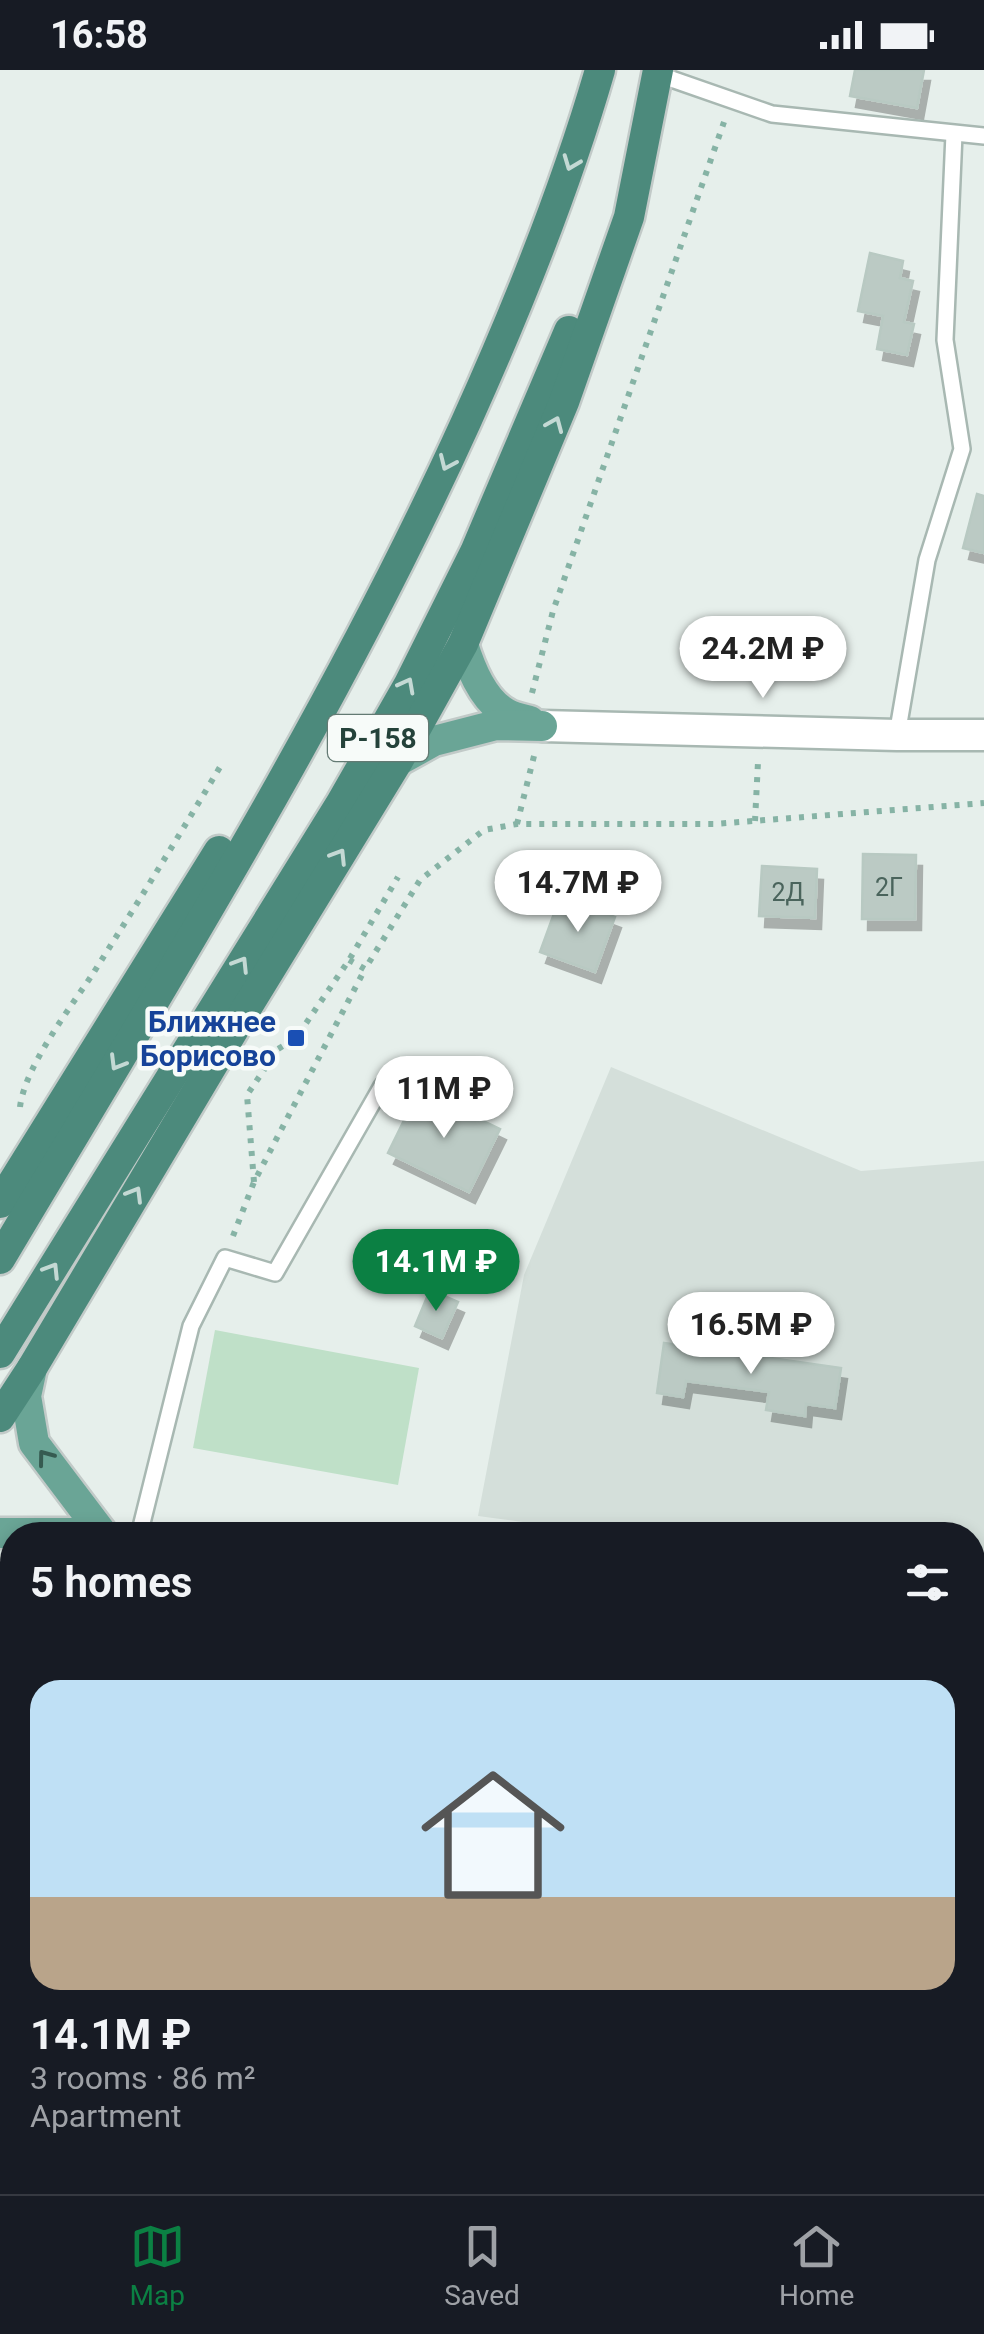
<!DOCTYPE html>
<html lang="en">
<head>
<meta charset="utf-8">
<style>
  body { margin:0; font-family:Roboto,sans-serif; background:#242831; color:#f1f3f6; height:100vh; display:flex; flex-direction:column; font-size:38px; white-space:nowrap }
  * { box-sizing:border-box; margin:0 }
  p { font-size:32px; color:#9ea1a6 }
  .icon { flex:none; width:55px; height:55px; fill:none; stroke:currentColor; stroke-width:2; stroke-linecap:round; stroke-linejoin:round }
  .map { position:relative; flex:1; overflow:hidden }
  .details { position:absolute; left:0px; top:1452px; width:985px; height:672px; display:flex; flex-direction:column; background:#171b24; border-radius:40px 40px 0 0; box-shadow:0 5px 15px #0003 }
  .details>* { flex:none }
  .price { position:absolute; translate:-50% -85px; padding:0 22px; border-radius:35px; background:#fff; color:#222; font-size:32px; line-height:65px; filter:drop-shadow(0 2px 5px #0008) }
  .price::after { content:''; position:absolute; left:50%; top:60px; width:30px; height:22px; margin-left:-15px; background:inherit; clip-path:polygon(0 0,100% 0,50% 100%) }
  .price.on { background:#0b8043; color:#fff }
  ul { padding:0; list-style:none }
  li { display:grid; align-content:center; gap:20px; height:530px; padding:0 30px }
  li span { display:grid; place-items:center; height:310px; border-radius:30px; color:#555 }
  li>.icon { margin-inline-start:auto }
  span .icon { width:180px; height:180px; fill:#fffc; stroke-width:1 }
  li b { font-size:42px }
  h2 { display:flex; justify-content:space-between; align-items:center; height:120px; padding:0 30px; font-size:42px }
  .status { display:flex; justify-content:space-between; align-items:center; height:70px; padding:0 50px; background:#171b24; direction:ltr }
  .status svg { height:28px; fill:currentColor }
  .menu { display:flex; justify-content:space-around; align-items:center; height:140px; border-top:2px solid #363941; background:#171b24; font-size:28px; color:#9ea1a6 }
  .menu a { display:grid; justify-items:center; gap:5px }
  .menu .on { color:#0b8043 }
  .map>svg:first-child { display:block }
</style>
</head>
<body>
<div class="status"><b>16:58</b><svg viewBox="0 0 49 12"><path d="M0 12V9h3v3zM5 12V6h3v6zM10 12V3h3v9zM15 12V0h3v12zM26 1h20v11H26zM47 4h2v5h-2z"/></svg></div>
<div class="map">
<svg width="984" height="2124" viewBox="0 0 984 2124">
  <defs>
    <filter id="shadow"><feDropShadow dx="6" dy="11" stdDeviation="0" flood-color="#0004"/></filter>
  </defs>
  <rect width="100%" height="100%" fill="#e6efeb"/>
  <polygon fill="#d4dfda" points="611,997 861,1101 984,1091 984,1521 973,1519 972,1465 620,1465 478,1446 524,1205"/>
  <g fill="#bfe0c8">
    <polygon points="215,1260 419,1298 398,1415 193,1378"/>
    <polygon points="0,2018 12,2018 12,2068 0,2069"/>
  </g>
  <g fill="#bbcac4" stroke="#b8c9c2" stroke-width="2.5" filter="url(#shadow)">
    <polygon points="855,0 924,0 917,38 850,26"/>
    <polygon points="870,183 903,191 900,208 913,211 904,252 914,254 907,285 877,279 883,246 858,241"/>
    <polygon points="977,424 984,426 984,483 963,478"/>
    <polygon points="863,784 916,785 915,849 862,849"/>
    <polygon points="762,796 817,799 815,848 759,846"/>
    <polygon points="560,827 615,847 595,902 540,882"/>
    <polygon points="419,1020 500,1059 469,1122 388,1083"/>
    <polygon points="430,1220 458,1232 442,1268 415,1256"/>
    <polygon points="664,1273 841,1298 835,1338 806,1334 805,1346 766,1340 769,1322 686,1311 683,1327 657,1323"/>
    <polygon points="972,1655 984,1655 984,1712 972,1711"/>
    <polygon points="0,1658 12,1661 12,1710 0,1707"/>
    <polygon points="0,1972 12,1975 12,2015 0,2013"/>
  </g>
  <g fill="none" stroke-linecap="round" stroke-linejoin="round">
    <g stroke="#a8b8b2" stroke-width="20">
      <g id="service">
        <polyline points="657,4 772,44 984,66"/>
        <polyline points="897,665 927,490 962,379 945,270 954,64"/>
        <polyline points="139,1465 191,1256 225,1188 275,1203 382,1016"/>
        <polyline points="0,1498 12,1494"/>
        <polyline points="506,2112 512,2124"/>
      </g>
    </g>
    <g stroke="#a8b8b2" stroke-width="35">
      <g id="minor">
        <polyline points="542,656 897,665 984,665"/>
        <polyline points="972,1586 984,1588"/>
      </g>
    </g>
    <g stroke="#c2cac8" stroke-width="35">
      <g id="primary">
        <path d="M463 574C470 597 483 630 506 643 512 647 522 649 530 651"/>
        <polyline points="398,691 434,671 496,655 542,656"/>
        <polyline points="32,1298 26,1326 34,1373 102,1463"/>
        <polyline points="0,1463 102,1463"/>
      </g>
    </g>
    <g stroke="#c2cac8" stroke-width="35">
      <g id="trunk">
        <polyline points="0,1133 219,781"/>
        <path d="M0 1189C163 915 334 643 466 352 518 237 565 121 600 0"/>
        <polyline points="0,1283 341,733 409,614 475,482 569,261"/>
        <polyline points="0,1347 32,1298 246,939 398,691 463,574 564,332 629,147 658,0"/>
      </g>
    </g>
    <g stroke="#86b3a5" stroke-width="6" stroke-dasharray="5 8" stroke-linecap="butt">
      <polyline points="532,623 553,541 724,52"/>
      <polyline points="755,751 758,692"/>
      <polyline points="517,754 535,682"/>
      <polyline points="349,890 365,899 420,810 484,760 517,754 714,754 984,733"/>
      <path d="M20 1037C25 996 71 937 94 902 137 834 179 766 220 697"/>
      <polyline points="254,1112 247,1025 278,979 296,968 349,890 398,807"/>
      <polyline points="233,1166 254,1112 365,899"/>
    </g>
    <use href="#service" stroke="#fff" stroke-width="15"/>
    <use href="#minor" stroke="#fff" stroke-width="30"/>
    <use href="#primary" stroke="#6aa596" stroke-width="30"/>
    <use href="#trunk" stroke="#4c8a7c" stroke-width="30"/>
  </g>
  <defs><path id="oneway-chevron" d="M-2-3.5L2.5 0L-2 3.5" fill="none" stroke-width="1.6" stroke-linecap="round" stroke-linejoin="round" transform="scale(2.5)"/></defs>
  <g stroke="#c4d9d4">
    <use href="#oneway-chevron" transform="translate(571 93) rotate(111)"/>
    <use href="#oneway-chevron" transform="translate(555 354) rotate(-67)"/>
    <use href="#oneway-chevron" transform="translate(447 393) rotate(114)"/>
    <use href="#oneway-chevron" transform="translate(407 615) rotate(-62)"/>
    <use href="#oneway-chevron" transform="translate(339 786) rotate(-58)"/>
    <use href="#oneway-chevron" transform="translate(241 894) rotate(-58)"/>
    <use href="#oneway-chevron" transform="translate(117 993) rotate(121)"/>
    <use href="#oneway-chevron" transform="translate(135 1124) rotate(-59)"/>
    <use href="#oneway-chevron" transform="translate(52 1200) rotate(-58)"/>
  </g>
  <use stroke="#365b51" href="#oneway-chevron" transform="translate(45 1387) rotate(-127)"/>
  <rect fill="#1a4fb4" stroke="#f7fbf9" stroke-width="4" x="286" y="958" width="20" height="20" rx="5"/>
  <g text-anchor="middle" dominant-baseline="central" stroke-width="9" stroke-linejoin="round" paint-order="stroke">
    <g font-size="25" fill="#4a645c">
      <text x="889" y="817">2Г</text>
      <text x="788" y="822">2Д</text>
    </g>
    <rect fill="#f7fbf9" stroke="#637a73" stroke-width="2.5" x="328" y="645" width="100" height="46" rx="8"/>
    <g font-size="28" font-weight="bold" fill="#24423a">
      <text x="378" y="668">Р-158</text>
    </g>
    <g font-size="30" font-weight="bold" fill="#164399" stroke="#f7fbf9" text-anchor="end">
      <text x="276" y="951">Ближнее<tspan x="276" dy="34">Борисово</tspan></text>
    </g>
  </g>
</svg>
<b class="price" style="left:763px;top:631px">24.2M ₽</b>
<b class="price" style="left:578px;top:865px">14.7M ₽</b>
<b class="price" style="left:444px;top:1071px">11M ₽</b>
<b class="price on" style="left:436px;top:1244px">14.1M ₽</b>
<b class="price" style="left:751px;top:1307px">16.5M ₽</b>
<section class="details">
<h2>5 homes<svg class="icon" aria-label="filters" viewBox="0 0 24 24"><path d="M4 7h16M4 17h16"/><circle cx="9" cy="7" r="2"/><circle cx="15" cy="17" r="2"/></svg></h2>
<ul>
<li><span style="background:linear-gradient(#bfe0f5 70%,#b9a48a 0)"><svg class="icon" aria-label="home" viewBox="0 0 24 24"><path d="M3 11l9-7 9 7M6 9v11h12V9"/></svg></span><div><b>14.1M ₽</b><p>3 rooms · 86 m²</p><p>Apartment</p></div></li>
</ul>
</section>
</div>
<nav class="menu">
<a class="on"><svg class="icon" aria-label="map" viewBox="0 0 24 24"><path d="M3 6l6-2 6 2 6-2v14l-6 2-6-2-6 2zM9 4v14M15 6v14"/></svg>Map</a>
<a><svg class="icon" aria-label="saved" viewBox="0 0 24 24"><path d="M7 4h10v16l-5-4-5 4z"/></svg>Saved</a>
<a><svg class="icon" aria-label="home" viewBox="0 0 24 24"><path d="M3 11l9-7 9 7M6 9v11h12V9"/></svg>Home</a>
</nav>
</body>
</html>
